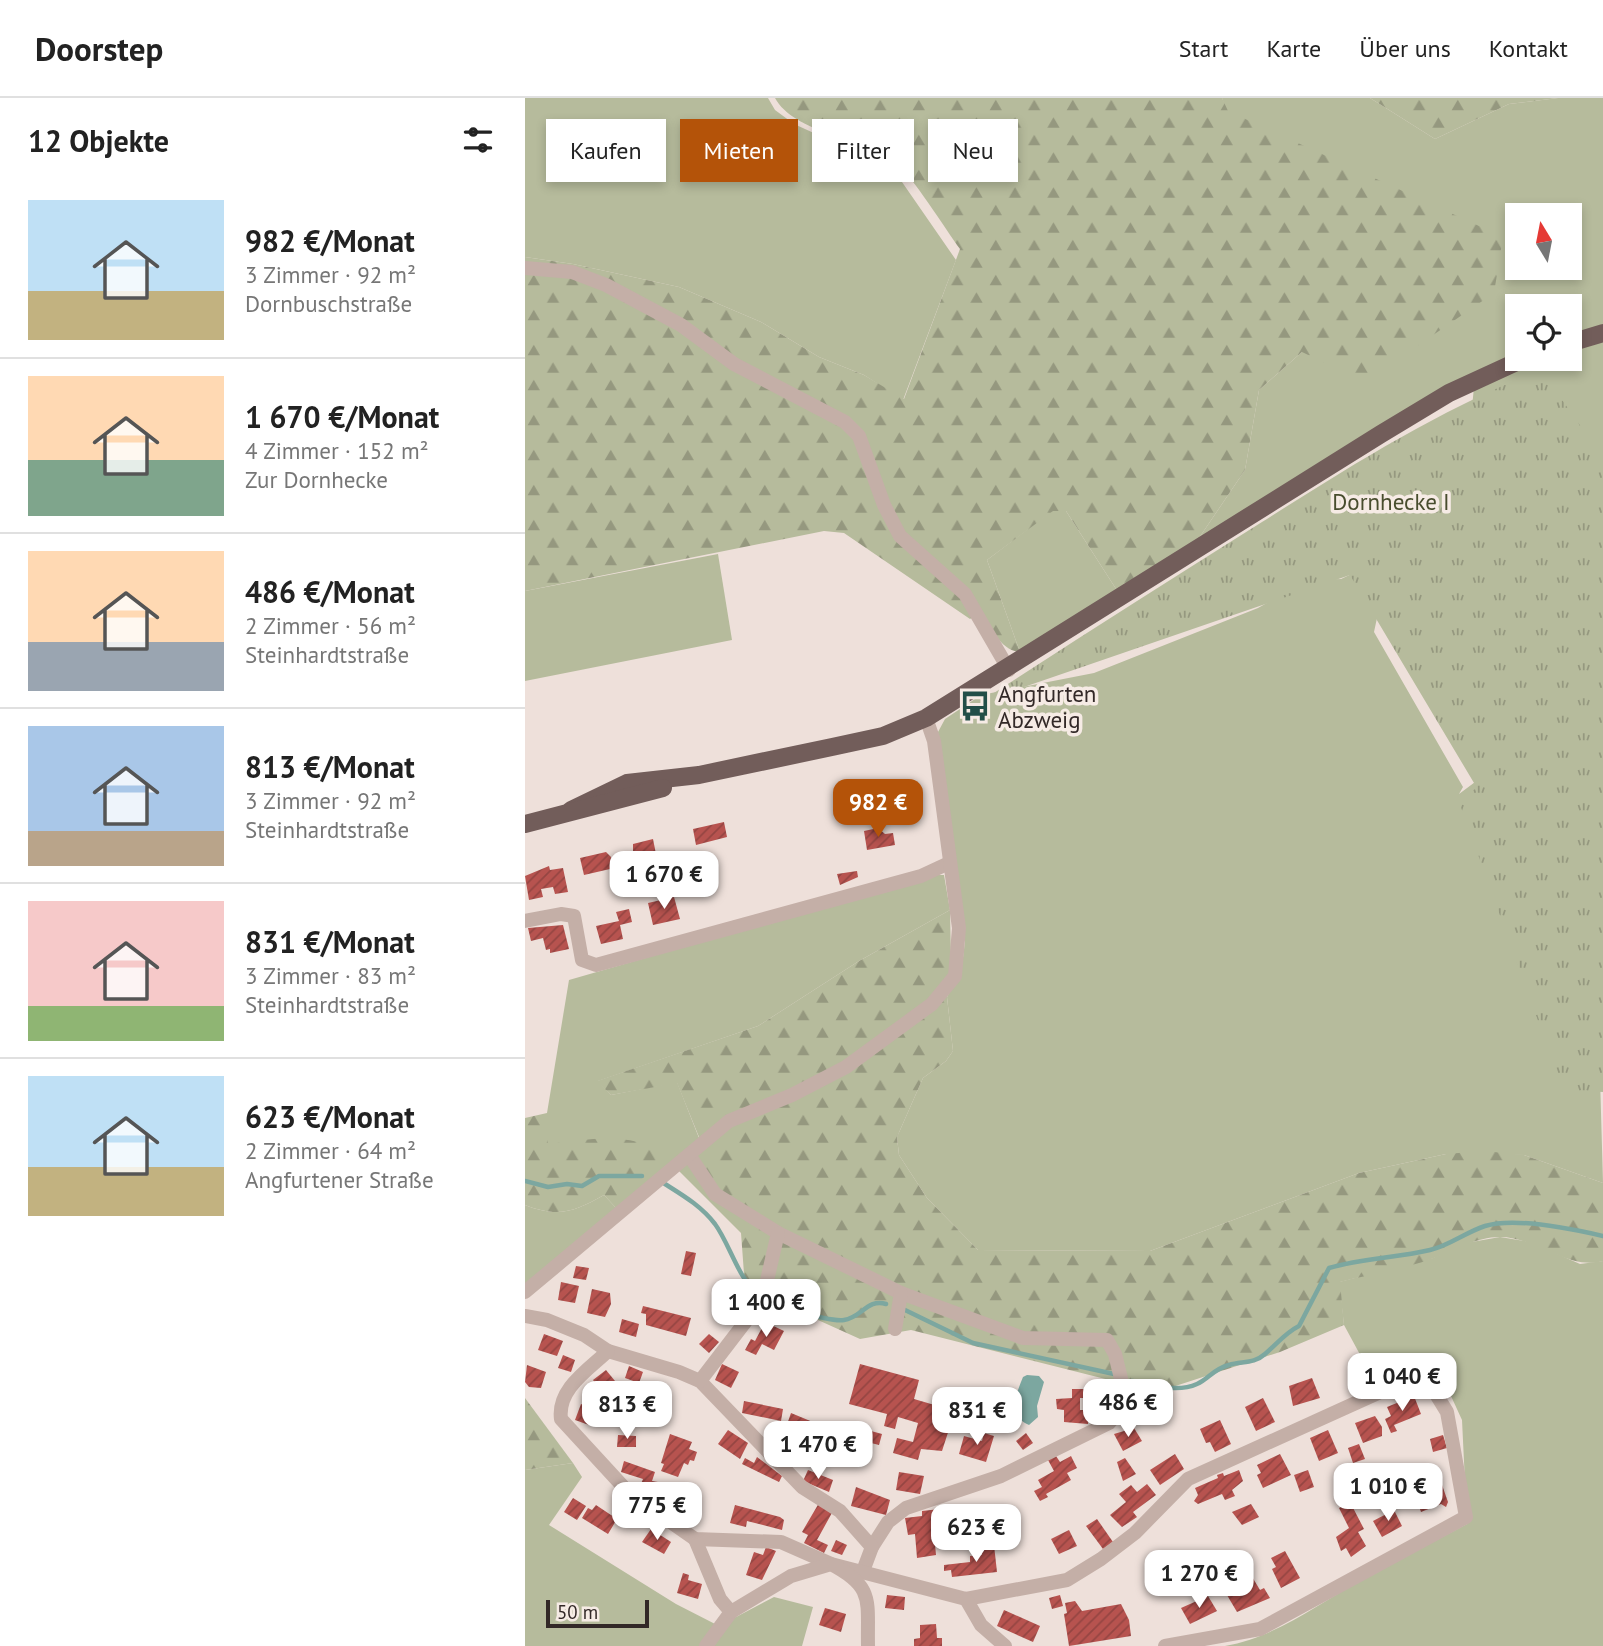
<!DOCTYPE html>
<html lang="de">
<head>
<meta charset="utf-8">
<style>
  body { margin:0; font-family:"PT Sans",sans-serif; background:#f2f2f2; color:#222; height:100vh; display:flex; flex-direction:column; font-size:26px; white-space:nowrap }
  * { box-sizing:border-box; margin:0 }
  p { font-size:23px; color:#767676 }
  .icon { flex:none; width:38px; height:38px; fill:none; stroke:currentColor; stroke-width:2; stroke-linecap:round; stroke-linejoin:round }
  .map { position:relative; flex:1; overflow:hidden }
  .side { display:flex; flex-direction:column; background:#fff; width:525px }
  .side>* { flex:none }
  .banner { position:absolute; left:21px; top:21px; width:665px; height:63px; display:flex; gap:14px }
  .needle { width:46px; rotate:350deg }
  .tools { position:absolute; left:980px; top:105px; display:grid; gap:14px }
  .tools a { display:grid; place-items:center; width:77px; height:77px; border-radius:0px; background:#fff; box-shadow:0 4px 10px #0003; font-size:35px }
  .scale { position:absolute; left:21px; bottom:18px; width:103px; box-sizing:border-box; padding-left:7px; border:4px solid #322827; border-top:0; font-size:19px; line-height:24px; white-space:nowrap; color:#322827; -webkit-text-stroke:5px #f6ebe5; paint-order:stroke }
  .price { position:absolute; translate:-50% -60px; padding:0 16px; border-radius:14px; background:#fff; color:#222; font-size:23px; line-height:46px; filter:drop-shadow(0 2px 4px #0008) }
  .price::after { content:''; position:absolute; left:50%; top:42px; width:21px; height:16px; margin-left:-10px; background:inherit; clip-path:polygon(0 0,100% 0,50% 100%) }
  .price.selected { background:#b45309; color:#fff }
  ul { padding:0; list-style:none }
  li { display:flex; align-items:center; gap:21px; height:175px; padding:0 28px }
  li+li { border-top:2px solid #e0e0e0 }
  li span { display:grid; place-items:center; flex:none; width:196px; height:140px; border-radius:0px; color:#555 }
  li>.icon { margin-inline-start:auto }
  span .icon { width:84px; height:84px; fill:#fffc; stroke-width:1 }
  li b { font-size:30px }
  h2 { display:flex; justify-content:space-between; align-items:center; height:84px; padding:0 28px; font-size:30px }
  .chip { padding:0 24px; border-radius:0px; background:#fff; box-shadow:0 4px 10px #0003; font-size:24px; line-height:63px }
  .chip.selected { background:#b45309; color:#fff }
  header { display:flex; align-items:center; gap:42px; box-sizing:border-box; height:98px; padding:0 35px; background:#fff; border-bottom:2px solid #e0e0e0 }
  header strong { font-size:33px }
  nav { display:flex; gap:38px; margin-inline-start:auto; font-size:24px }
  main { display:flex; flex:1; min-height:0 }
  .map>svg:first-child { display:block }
</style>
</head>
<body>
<header>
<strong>Doorstep</strong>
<nav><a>Start</a><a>Karte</a><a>Über uns</a><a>Kontakt</a></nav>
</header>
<main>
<section class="side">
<h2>12 Objekte<svg class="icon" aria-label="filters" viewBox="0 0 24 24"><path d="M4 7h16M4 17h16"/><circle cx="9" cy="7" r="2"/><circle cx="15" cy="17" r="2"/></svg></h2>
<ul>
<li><span style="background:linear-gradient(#bfe0f5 65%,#c2b280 0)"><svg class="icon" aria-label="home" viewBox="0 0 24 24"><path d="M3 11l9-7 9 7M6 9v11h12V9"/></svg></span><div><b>982 €/Monat</b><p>3 Zimmer · 92 m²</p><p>Dornbuschstraße</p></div></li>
<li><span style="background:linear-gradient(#ffd9b3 60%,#7fa58c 0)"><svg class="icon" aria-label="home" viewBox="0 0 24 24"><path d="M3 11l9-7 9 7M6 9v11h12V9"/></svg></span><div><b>1 670 €/Monat</b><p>4 Zimmer · 152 m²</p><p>Zur Dornhecke</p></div></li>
<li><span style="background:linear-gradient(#ffd9b3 65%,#9aa5b1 0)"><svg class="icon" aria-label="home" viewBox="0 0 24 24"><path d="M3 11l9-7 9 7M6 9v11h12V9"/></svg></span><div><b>486 €/Monat</b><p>2 Zimmer · 56 m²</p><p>Steinhardtstraße</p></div></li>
<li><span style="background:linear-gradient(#a9c7e8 75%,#b9a48a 0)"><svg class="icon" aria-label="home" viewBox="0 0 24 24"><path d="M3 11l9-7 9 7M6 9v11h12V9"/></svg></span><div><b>813 €/Monat</b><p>3 Zimmer · 92 m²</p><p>Steinhardtstraße</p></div></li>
<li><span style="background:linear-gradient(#f6c9c9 75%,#8fb573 0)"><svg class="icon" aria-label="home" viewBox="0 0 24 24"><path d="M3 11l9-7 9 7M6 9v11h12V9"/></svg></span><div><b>831 €/Monat</b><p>3 Zimmer · 83 m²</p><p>Steinhardtstraße</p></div></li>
<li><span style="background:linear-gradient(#bfe0f5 65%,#c2b280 0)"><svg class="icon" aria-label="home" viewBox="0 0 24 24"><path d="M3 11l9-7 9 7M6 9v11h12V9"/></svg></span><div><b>623 €/Monat</b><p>2 Zimmer · 64 m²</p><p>Angfurtener Straße</p></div></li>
</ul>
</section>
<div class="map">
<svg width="1078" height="1548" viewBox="0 0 1078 1548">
  <defs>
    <pattern id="forest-firs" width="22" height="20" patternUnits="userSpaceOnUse" patternTransform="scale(1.75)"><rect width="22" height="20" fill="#b6bb9c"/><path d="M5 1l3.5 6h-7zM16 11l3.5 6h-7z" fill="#95987f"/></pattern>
    <pattern id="park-tufts" width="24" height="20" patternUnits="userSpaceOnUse" patternTransform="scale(1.75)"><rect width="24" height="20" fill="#b6bb9c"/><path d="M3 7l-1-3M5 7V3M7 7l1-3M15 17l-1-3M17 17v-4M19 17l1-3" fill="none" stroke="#95987f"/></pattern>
    <pattern id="building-hatch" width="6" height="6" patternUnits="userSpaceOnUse" patternTransform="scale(1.75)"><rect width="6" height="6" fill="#b7534f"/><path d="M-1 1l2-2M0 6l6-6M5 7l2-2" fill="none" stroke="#954542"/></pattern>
  </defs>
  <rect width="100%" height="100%" fill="#eee0da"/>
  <g fill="#b6bb9c" fill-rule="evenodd">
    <polygon points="0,0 243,0 250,12 269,26 368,71 431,162 378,302 339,277 294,259 236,224 154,189 48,166 0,159"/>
    <path d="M697 0H845L910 41 984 6 1033 0H1078V229L1045 238V208H992V256L672 443 720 372 734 292 777 254ZM992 117H1045V170H992Z"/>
    <polygon points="1078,242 1078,937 1074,944 1078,1085 999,1057 921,1056 834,1075 625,1153 453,1152 402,1100 374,1057 372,1039 398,980 421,963 428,953 422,899 437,868 440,843 414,647 413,634 420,621 456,597 569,575 733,510 782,482 816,481 932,426 855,506 849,534 938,689 934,696 997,649 939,391 949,289 1018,261 1045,261 1045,251"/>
    <polygon points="528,412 541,413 593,494 495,554 462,462"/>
    <polygon points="193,456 207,542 0,583 0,493"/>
    <polygon points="408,777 419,777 425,812 334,863 233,928 73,983 86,997 152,984 174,1040 147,1066 22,1046 22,1015 44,882"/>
    <path d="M79 1097 92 1111 0 1189V1107C33 1120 49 1114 79 1097Z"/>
    <path d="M975 1139 1005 1144 1055 1166 1078 1163V1548H700C751 1539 792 1507 836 1482 870 1462 907 1445 942 1426L937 1322 915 1274 852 1288 819 1227 814 1184 908 1160 941 1145Z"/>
    <polygon points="48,1365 57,1379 24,1427 151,1506 194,1528 249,1499 288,1509 277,1548 0,1548 0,1372"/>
  </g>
  <g fill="url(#forest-firs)">
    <path d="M250 0H697L703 13 978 139 969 195 840 284 777 254 734 292 720 372 672 443 593 494 541 413H528L462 462 495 554C476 553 466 529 455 515L445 521 319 435 299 433 0 493V159L48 166 154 189 236 224 294 259 339 277 379 301 435 151C421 132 386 76 371 65 339 42 268 34 250 0Z"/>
    <polygon points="845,0 1033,0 984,6 910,41"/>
    <path d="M425 812 426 862 422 899 428 953 421 963 398 980 372 1039 374 1057 402 1100 453 1152 625 1153 834 1075 921 1056 959 1053 999 1057 1078 1085V1163C1044 1173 1011 1139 975 1139 951 1139 931 1152 909 1160 879 1171 846 1176 815 1184L819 1227 755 1254 632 1294 386 1232 335 1241 220 1189 216 1135 147 1066 92 1111 79 1097C49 1114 33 1120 0 1107V1020L22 1015 23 1046C66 1042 115 1029 147 1066L174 1039 152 985 86 997 72 983 233 928 334 863Z"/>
    <polygon points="0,1300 48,1365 0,1372"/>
  </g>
  <path fill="url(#park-tufts)" d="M1016 272 1078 360V994L1038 992 933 701 952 690 825 477 455 604C549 543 643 483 737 424 827 367 917 310 1016 272Z"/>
  <path fill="#7ca7a0" d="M502 1277 514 1278 519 1284 512 1308 513 1319 504 1327C481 1317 491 1297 498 1279Z"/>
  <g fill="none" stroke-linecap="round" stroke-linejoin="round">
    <g stroke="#7ca7a0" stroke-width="4.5">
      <polyline points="0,1083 23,1089 42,1086 57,1088 74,1078 117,1078"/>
      <path d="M140 1086C159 1098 176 1108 190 1126 204 1145 214 1181 232 1196 244 1206 303 1224 319 1222 336 1220 343 1200 361 1206"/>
      <polyline points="380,1212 448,1245 589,1276"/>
      <path d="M607 1283C627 1287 652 1295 672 1286 684 1281 688 1271 704 1267 717 1263 729 1266 740 1256 752 1246 760 1235 774 1228L804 1170C839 1160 871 1160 905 1152 924 1148 941 1134 960 1128 989 1119 1048 1131 1078 1138"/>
    </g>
  </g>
  <g fill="url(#building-hatch)">
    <polygon points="199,724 202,739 171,747 168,731"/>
    <polygon points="353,730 360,736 368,735 370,747 342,752 339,733"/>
    <polygon points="128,741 131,756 102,764 100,756 108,754 108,746"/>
    <polygon points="81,754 86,759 85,771 59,777 55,760"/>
    <polygon points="174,760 178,774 170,776 166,762"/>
    <polygon points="147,766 150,780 137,783 134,769"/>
    <polygon points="24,768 25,772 38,770 43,794 30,796 28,789 16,791 18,799 4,802 0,778"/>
    <polygon points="332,773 333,779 315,787 312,776"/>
    <polygon points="149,799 155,821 128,827 123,805"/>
    <polygon points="104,811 107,824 95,827 98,841 76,846 71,828 94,823 91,814"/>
    <polygon points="38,827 44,851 25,855 25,851 21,852 18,840 6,843 3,830"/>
    <polygon points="161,1153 171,1155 166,1178 156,1176"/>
    <polygon points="51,1168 64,1170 61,1182 48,1180"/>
    <polygon points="36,1184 54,1188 50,1205 33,1202"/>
    <polygon points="67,1191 85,1195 86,1206 80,1219 62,1215"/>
    <polygon points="118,1208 166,1220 161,1238 121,1227 121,1216 116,1215"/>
    <polygon points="97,1221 114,1226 111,1239 94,1234"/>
    <polygon points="240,1224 259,1233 249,1252 237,1246 231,1257 220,1252 226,1241 230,1243"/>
    <polygon points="19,1236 38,1243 32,1258 13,1252"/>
    <polygon points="184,1236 194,1244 184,1255 174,1246"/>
    <polygon points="38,1257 50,1262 46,1274 33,1270"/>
    <polygon points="197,1266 214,1274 206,1290 190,1282"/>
    <polygon points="335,1266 394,1282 389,1301 430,1313 417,1353 396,1351 393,1362 368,1355 372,1340 388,1344 393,1325 373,1319 370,1331 359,1328 362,1316 324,1306"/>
    <polygon points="2,1267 21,1274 16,1290 4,1289 0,1284"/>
    <polygon points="104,1268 118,1274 114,1285 100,1280"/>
    <polygon points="81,1272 90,1283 76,1294 68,1282"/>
    <polygon points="787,1280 795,1300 768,1308 764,1288"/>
    <polygon points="547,1291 561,1291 562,1300 555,1300 555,1312 563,1312 563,1326 539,1324 539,1312 532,1311 531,1301 547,1300"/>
    <polygon points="106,1293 123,1299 113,1327 96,1321"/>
    <polygon points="889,1298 896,1316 869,1327 872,1333 866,1335 860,1321 866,1318 862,1309"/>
    <polygon points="738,1300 750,1324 731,1333 720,1309"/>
    <polygon points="219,1303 258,1311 256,1323 217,1315"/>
    <polygon points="56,1306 69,1311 64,1327 50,1322"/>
    <polygon points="266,1315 295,1327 291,1339 281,1335 268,1365 251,1358"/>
    <polygon points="850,1318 857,1329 857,1338 838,1345 830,1325"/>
    <polygon points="695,1322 706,1346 690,1354 685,1344 681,1345 675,1331"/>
    <polygon points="330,1324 340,1327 332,1352 315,1347 313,1344 320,1328 328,1331"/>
    <polygon points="609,1330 617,1343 598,1353 589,1336"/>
    <polygon points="203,1332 223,1345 215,1361 193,1346"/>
    <polygon points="803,1332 813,1355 794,1363 785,1340"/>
    <polygon points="346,1333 357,1336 354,1347 342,1344"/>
    <polygon points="459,1335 469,1338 461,1364 434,1356 439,1338 457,1343"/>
    <polygon points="501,1335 508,1345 498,1352 491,1343"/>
    <polygon points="145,1336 167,1344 164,1351 172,1354 169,1363 165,1362 163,1367 159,1365 153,1379 136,1373 139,1366 136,1365"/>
    <polygon points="93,1337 111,1338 111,1349 92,1349"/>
    <polygon points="918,1337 922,1350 908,1354 905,1341"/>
    <polygon points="834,1346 840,1361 828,1365 823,1350"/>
    <polygon points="650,1356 659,1371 635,1387 625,1372"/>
    <polygon points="755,1356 766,1377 738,1390 732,1377 736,1375 732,1367"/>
    <polygon points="531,1358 535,1364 546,1358 552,1370 542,1375 546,1382 521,1396 523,1399 515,1403 509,1393 517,1389 513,1382 529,1373 523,1362"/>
    <polygon points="232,1359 257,1378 254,1384 217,1366 220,1360 229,1365"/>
    <polygon points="600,1360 611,1376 598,1383 592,1364"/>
    <polygon points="99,1363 130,1374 127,1383 133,1384 131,1393 115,1388 118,1381 96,1374"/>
    <polygon points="881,1366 886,1378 865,1387 860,1376"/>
    <polygon points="283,1372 308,1382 304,1394 278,1383"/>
    <polygon points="714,1372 718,1383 707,1392 710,1398 700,1402 697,1396 673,1406 669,1403 673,1397 670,1390 693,1380 692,1377 698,1375 699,1378"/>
    <polygon points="783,1372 789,1389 775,1394 769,1377"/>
    <polygon points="374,1374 399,1378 395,1396 371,1392"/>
    <polygon points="906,1380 916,1384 923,1404 921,1409 916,1406 896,1414 886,1386"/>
    <polygon points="622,1386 631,1397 608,1414 612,1419 597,1429 585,1417 601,1404 594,1396 606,1387 612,1394"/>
    <polygon points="331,1389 365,1402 361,1417 326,1408"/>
    <polygon points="48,1400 61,1408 52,1422 39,1414"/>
    <polygon points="825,1404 839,1431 833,1434 841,1448 826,1459 821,1450 816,1453 811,1439 824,1430 814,1410"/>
    <polygon points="294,1405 308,1413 292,1442 303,1447 299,1455 279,1445 283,1437 277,1434"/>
    <polygon points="726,1406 734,1419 717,1427 707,1414"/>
    <polygon points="71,1407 92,1421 83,1436 57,1420 63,1410 67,1412"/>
    <polygon points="210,1407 255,1419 259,1422 257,1432 222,1423 221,1429 205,1425"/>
    <polygon points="415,1411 416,1417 425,1416 426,1430 417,1430 415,1424 408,1425 411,1457 392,1460 390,1436 383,1437 380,1420 397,1418 397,1413"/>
    <polygon points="869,1412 877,1428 857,1439 848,1423"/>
    <polygon points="572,1421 588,1444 578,1451 561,1428"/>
    <polygon points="126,1431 146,1444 139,1456 117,1444"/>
    <polygon points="544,1432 552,1448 534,1456 526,1441"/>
    <polygon points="311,1442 322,1447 317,1457 306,1453"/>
    <polygon points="469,1447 472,1474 427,1479 426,1472 419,1473 419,1467 445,1464 445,1458 457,1457 456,1449"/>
    <polygon points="241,1449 251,1453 237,1482 221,1477 229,1454 238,1457"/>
    <polygon points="760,1453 775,1480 756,1490 747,1471 751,1469 746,1460"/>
    <polygon points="158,1475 164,1477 163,1482 177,1486 173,1501 152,1495"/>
    <polygon points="726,1477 735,1492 739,1490 745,1500 712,1514 699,1492"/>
    <polygon points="362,1497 380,1499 379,1512 360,1510"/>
    <polygon points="535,1497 538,1508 527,1511 524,1500"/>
    <polygon points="683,1498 692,1513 665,1526 656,1510"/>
    <polygon points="550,1503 557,1513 596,1506 604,1522 606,1538 544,1548 539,1516 542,1515 540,1505"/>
    <polygon points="300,1510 321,1516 316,1534 294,1527"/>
    <polygon points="479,1512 515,1528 508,1544 472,1528"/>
    <polygon points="411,1526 412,1540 417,1540 417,1548 389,1548 389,1541 395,1540 395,1527"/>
  </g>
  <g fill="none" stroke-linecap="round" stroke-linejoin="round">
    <g stroke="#c4afa7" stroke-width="14">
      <polyline points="0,170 47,174 81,187 156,227 209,266 320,324 334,338 359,407 375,438 440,496 484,572"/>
      <polyline points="0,823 36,816 49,818 57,862 71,867 396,778 424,765"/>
      <polyline points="164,1057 190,1096 253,1135 376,1195 498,1240 582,1242 590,1256 602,1305 584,1325 476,1378 381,1410 363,1424 347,1449 338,1473"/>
      <polyline points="0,1194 204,1023 267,997 321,969 407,906 430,878 434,830 409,643 401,620"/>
      <polyline points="0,1218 22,1222 59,1237 83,1253 154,1274 175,1283 277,1389 315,1413 347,1449"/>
      <polyline points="370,1231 376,1195"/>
      <path d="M83 1253C63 1272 32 1291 36 1321L104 1395 170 1441 256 1444 306 1466 441 1501 542 1482 576 1461 610 1435 663 1381 855 1294 892 1284 906 1288 922 1314 941 1419 735 1531 640 1548"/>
      <polyline points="175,1283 221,1223 240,1191 253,1135"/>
      <polyline points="170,1441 195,1501 206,1514 181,1548"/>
      <polyline points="441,1501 456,1527 480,1548"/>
      <path d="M206 1514 266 1478 306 1466C350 1489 342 1503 343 1548"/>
    </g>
    <g stroke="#725d5a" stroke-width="18">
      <polyline points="1045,245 1078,235"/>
      <polyline points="46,712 102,685 174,677 307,649 358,638 401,620 856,336 924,295 998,261"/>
      <polyline points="0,726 138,690"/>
    </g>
  </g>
  <defs>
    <g id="bus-bare" transform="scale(2.415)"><path d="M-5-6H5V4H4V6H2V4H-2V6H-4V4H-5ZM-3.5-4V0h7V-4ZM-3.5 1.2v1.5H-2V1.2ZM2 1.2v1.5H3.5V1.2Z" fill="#224e48" stroke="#f6ebe5" stroke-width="2.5" paint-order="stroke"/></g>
  </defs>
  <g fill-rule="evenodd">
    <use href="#bus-bare" x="450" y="608"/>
  </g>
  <g text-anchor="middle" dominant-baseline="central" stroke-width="7" stroke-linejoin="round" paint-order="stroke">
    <g font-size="23" fill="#484d2e" stroke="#f6ebe5">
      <text x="866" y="403">Dornhecke I</text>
    </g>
    <g font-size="23" fill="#322827" stroke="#f6ebe5" text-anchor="start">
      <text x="473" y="595">Angfurten<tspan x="473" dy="26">Abzweig</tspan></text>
    </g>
  </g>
</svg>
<div class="tools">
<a><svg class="needle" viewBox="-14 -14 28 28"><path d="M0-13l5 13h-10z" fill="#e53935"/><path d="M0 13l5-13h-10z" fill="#767676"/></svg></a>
<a><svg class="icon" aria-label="locate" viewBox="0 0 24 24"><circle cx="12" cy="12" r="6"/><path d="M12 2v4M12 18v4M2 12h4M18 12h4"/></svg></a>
</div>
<div class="scale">50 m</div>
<b class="price selected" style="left:353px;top:741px">982 €</b>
<b class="price" style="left:139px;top:813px">1 670 €</b>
<b class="price" style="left:241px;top:1241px">1 400 €</b>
<b class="price" style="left:877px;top:1315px">1 040 €</b>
<b class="price" style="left:603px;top:1341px">486 €</b>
<b class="price" style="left:102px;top:1343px">813 €</b>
<b class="price" style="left:452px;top:1349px">831 €</b>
<b class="price" style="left:293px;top:1383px">1 470 €</b>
<b class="price" style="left:863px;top:1425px">1 010 €</b>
<b class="price" style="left:132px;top:1444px">775 €</b>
<b class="price" style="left:451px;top:1466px">623 €</b>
<b class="price" style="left:674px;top:1512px">1 270 €</b>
<div class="banner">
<a class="chip">Kaufen</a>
<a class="chip selected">Mieten</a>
<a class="chip">Filter</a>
<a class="chip">Neu</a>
</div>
</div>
</main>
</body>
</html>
